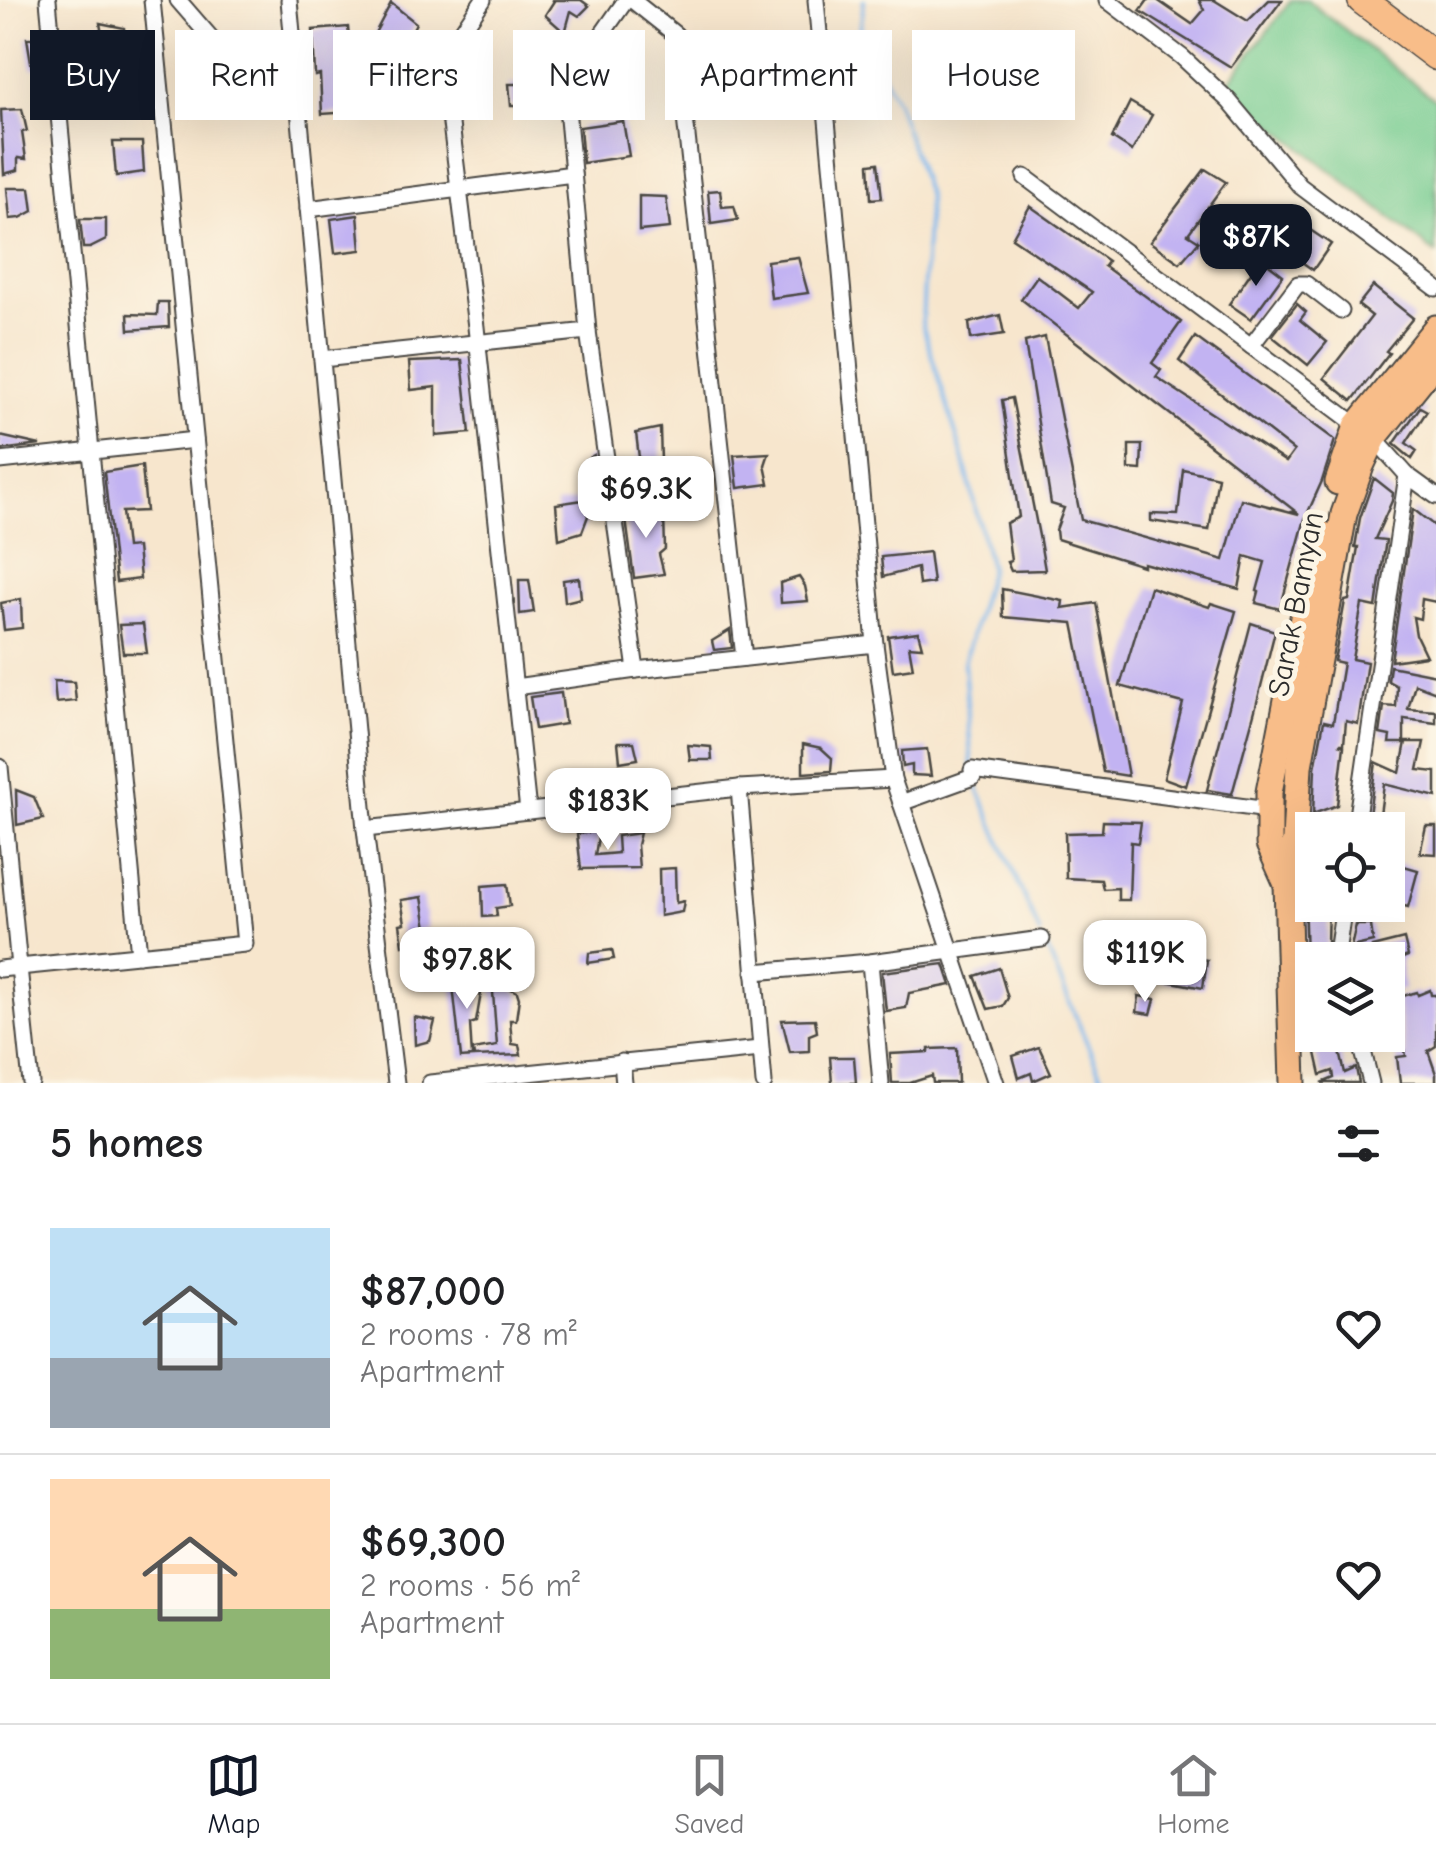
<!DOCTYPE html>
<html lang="en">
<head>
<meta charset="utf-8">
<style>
  body { margin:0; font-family:"Comic Neue",sans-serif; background:#f6f6f6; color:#202124; height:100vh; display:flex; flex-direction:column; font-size:38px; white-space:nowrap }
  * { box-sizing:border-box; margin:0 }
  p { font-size:32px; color:#757577 }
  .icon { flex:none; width:55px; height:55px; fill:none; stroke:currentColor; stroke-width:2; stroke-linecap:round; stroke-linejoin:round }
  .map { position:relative; height:1083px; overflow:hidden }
  .details { display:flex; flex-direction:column; background:#fff; flex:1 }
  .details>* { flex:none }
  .guide { position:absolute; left:30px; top:30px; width:1378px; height:90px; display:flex; gap:20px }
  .controls { position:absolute; left:1295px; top:812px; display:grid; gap:20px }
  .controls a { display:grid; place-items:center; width:110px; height:110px; border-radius:0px; background:#fff; box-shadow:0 10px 40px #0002; font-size:50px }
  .price { position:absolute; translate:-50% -85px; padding:0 22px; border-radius:20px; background:#fff; color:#222; font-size:32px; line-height:65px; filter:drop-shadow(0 2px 5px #0008) }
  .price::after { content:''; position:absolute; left:50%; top:60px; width:30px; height:22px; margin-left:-15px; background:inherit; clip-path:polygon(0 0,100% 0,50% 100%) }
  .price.on { background:#111827; color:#fff }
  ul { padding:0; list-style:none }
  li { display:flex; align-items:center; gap:30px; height:250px; padding:0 50px }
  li+li { border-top:2px solid #e0e0e0 }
  li span { display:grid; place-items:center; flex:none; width:280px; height:200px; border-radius:0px; color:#555 }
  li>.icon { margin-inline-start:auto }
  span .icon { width:120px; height:120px; fill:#fffc; stroke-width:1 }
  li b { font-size:42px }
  h2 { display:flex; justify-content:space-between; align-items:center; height:120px; padding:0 50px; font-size:42px }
  .chip { padding:0 35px; border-radius:0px; background:#fff; box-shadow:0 10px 40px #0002; font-size:35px; line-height:90px }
  .chip.on { background:#111827; color:#fff }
  .menu { display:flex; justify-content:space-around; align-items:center; height:140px; border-top:2px solid #e0e0e0; background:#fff; font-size:28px; color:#757577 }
  .menu a { display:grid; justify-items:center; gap:5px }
  .menu .on { color:#111827 }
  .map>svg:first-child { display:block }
</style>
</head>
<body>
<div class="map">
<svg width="1436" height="1083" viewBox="0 0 1436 1083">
  <rect width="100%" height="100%" fill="#fcf5e5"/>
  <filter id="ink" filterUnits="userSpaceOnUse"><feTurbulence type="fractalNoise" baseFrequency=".01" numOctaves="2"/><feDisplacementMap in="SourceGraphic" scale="20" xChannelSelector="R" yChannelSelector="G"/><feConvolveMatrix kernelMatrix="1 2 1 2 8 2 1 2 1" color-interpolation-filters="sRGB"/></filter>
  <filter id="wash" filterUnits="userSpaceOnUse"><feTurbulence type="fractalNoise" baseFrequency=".0048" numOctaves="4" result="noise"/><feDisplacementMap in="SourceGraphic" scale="40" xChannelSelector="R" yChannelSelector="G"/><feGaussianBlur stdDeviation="2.25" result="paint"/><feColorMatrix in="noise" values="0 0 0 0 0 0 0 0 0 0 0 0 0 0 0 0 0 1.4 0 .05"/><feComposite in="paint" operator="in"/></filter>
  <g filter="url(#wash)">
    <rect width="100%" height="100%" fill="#f7e6cd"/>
    <polygon fill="#76cc91" stroke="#507c5e" stroke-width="2.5" points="1291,0 1307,0 1436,100 1436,254 1225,87"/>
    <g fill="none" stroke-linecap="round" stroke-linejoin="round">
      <g stroke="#7db7ee" stroke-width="4">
        <polyline points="864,0 860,31 897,103 928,198 922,324 963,457 990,568 964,663 972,768"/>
        <polyline points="975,782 1040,934"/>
        <polyline points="1044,942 1104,1083"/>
      </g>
    </g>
    <g id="blocks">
      <g fill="#c2b3f2">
        <polygon points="552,0 581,0 589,6 579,16 571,11 565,33 545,15 554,1"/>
        <polygon points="1148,0 1157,0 1192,24 1204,10 1199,0 1214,0 1248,21 1269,0 1282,0 1231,67 1140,11"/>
        <polygon points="391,3 416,23 404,47 405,60 390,61 388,54 372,54 378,35 375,33"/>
        <polygon points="100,23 124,28 126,52 115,59 106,58"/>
        <polygon points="348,27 352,72 350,73 351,112 322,114 320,75 315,76 313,30"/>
        <polygon points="27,38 38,38 42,68 32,68"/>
        <polygon points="92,66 92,75 84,78 86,90 68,92 66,68"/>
        <polygon points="509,84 530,84 533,106 511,106"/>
        <polygon points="1130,102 1152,115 1132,151 1112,138"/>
        <polygon points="22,109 27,131 22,132 26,159 18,158 18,170 4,174 1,110"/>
        <polygon points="623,121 629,156 583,163 580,127"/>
        <polygon points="113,142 142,142 144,172 116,176"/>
        <polygon points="878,163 882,198 871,199 869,164"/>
        <polygon points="1205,169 1226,182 1188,234 1199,241 1180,263 1150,242"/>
        <polygon points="7,188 30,188 33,211 20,218 10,219"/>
        <polygon points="720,190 722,207 734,206 738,220 711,224 708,191"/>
        <polygon points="639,196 666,197 670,228 639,231"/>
        <polygon points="1030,206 1108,261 1104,266 1181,322 1152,363 1161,370 1156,377 1286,462 1294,451 1179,361 1195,337 1335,440 1322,481 1305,519 1280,609 1256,603 1259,592 1257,591 1265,562 1245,556 1239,589 1143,563 1143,566 1057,539 1056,530 1064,508 1051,504 1025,342 1045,337 1081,520 1224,560 1241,499 1299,514 1021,299 1037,276 1079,308 1092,292 1012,238"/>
        <polygon points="358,215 361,250 335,253 331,219"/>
        <polygon points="1288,215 1331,244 1313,270 1271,240"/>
        <polygon points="80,219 106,219 106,240 90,248 83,248"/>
        <polygon points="798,257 808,293 771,298 767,261"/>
        <polygon points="1261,258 1283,275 1251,319 1229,304"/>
        <polygon points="1373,286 1413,318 1386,351 1389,353 1352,401 1324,378 1372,316 1358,305"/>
        <polygon points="158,302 168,302 169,327 129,330 128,314 157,315"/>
        <polygon points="1297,304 1306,312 1300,320 1327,342 1308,365 1272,336"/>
        <polygon points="1000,315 1004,334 971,339 969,323"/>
        <polygon points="462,360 470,433 436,436 436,387 411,390 409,362"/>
        <polygon points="1012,398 1040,541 1045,570 1011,571 1007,562 1011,561 1006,523 1019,517 1002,400"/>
        <polygon points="1420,407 1427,411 1406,443 1417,451 1412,459 1394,444"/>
        <polygon points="660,428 661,462 640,466 636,433"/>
        <polygon points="0,436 40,445 0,450"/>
        <polygon points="1129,445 1142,445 1141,470 1129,469"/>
        <polygon points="769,453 765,465 769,484 738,488 734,455"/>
        <polygon points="594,455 597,486 587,487 585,460"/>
        <polygon points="142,466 146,511 122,512 126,548 137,547 140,579 116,582 104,472"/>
        <polygon points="1183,469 1218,477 1209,530 1151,521 1151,514 1178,515"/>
        <polygon points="1374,478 1393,493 1392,501 1375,539 1386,540 1376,607 1362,604 1352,659 1367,662 1358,724 1346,721 1344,744 1339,744 1344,746 1337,805 1313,814 1315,768 1324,721 1333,723 1343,663 1334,661 1345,601 1349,600 1358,547 1355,547 1360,518"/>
        <polygon points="583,500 588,516 582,532 559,539 556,504"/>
        <polygon points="655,506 664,516 665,549 659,554 664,574 634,578 625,512"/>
        <polygon points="1413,509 1436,527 1436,602 1422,599 1420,619 1413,617 1416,635 1426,656 1391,661"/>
        <polygon points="929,552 933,583 919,585 917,568 883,577 881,557"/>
        <polygon points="799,577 805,586 808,601 781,603 780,583"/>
        <polygon points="579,578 581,598 565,602 563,580"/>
        <polygon points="519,580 529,580 534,612 520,614"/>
        <polygon points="1150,587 1209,607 1211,603 1236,611 1186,786 1164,778 1183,703 1120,686"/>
        <polygon points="1002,589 1063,601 1062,608 1096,603 1128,776 1103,772 1073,623 1003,617"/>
        <polygon points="21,599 22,628 4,630 1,603"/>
        <polygon points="1251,623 1275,631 1255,710 1232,794 1207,790"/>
        <polygon points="143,624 147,653 123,653 119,625"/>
        <polygon points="730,630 732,648 714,650 712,641"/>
        <polygon points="918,632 922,647 909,646 913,668 893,671 888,636"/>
        <polygon points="1390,666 1436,675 1436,692 1415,684 1408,709 1436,711 1436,723 1404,719 1404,743 1389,743 1390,736 1380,734 1384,706 1396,707 1397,686 1388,681"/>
        <polygon points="54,681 74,682 76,701 56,703"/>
        <polygon points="561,693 565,724 535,729 530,697"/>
        <polygon points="618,742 634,742 638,759 620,762"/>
        <polygon points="1406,742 1424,742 1418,770 1436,772 1436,797 1384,784 1378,830 1367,830 1376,762 1400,773"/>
        <polygon points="803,744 821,748 832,758 831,771 803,773"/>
        <polygon points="688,745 711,747 712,760 690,760"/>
        <polygon points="927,749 931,776 912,775 912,765 903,767 902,751"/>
        <polygon points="16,790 34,797 43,819 17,825"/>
        <polygon points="1103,821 1141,822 1138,843 1131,842 1129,900 1118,900 1118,888 1103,889 1101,880 1066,878 1065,833 1102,832"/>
        <polygon points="1426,826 1436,826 1436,854 1420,853"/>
        <polygon points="599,831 595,855 618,853 617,836 640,833 637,845 639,868 581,869 577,834"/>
        <polygon points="1397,864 1418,870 1408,907 1388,902"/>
        <polygon points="675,868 676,903 684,901 682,912 660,916 659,869"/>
        <polygon points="507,884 510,906 496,908 497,916 483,917 482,886"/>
        <polygon points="1304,895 1312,897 1312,905 1328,905 1327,945 1329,960 1306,958"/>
        <polygon points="422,897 427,928 419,929 424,941 403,945 400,924 405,923 401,900"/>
        <polygon points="1356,925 1371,925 1373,942 1351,947"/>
        <polygon points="1404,939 1408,956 1400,959 1404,989 1388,994 1388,960 1376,960 1372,947"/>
        <polygon points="612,950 614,959 588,963 589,953"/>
        <polygon points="1162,952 1207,960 1203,988 1156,979"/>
        <polygon points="944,964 951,985 909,993 906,1008 886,1011 882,972"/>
        <polygon points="999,968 1008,998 1003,1006 988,1009 975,976"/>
        <polygon points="484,976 476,1022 470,1024 472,1057 461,1058 453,986"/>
        <polygon points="492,979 517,992 519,998 516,1020 510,1020 512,1044 519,1045 521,1055 474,1057 473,1050 497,1046"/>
        <polygon points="1430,990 1431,995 1436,995 1436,1046 1428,1051 1436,1074 1436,1083 1400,1083 1397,1057 1406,1056 1396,998 1417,992 1418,995"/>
        <polygon points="1139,996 1155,999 1151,1014 1137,1012"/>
        <polygon points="414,1017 435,1021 430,1041 415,1045"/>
        <polygon points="815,1019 817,1032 809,1035 809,1051 790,1052 782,1020"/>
        <polygon points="1312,1035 1336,1035 1345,1073 1356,1068 1359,1083 1322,1083 1334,1078 1333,1071 1321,1075"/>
        <polygon points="1039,1047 1051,1073 1033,1081 1031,1073 1019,1078 1013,1056"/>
        <polygon points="957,1048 958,1083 933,1083 932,1076 910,1083 892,1083 890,1054 929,1052 929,1049"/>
        <polygon points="830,1057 854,1057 856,1083 832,1083"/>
      </g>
    </g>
  </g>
  <g filter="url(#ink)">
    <use href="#blocks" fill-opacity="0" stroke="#4a4743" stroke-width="2.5"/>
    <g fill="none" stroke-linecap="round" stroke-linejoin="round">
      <g stroke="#4a4743" stroke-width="19">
        <g id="street">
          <polyline points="48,0 139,955"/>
          <polyline points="178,0 250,83 297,85"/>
          <polyline points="289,0 365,829 396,1083"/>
          <polyline points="483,0 443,59 476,327 528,811"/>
          <polyline points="632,0 676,35 744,658"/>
          <polyline points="816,0 875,644"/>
          <polyline points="1107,0 1182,57 1229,101 1300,186 1436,288"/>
          <polyline points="1025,177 1374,438 1407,475 1436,496"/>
          <polyline points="308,209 573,174"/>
          <polyline points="588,331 565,87 626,0"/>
          <polyline points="1251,346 1298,284 1306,284 1341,311"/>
          <polyline points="322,359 588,331 636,670 515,687"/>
          <polyline points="0,461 195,440"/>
          <polyline points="636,670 875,644 893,779 996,1083"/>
          <polyline points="0,767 19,967 245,944 152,0"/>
          <polyline points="972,770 1268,810"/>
          <polyline points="739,788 764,1083"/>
          <polyline points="901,803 973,777"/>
          <polyline points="365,829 739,788 893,779"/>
          <polyline points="1355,830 1407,475"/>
          <polyline points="1342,960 1338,946 1344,905"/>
          <polyline points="870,962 881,1083"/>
          <polyline points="0,969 19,967 31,1083"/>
          <polyline points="754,972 870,962 1042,939"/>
          <polyline points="1359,1035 1371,1083"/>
          <polyline points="622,1062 624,1083"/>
          <polyline points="430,1083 760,1049"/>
        </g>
      </g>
      <g stroke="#4a4743" stroke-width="29">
        <g id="primary">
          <polyline points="1338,482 1357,426 1436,328"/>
          <polyline points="1287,884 1269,844 1269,792 1303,618 1324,535"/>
          <polyline points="1293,1083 1287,884 1295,840 1299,766 1344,514 1361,466 1374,438 1436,361"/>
        </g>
      </g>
      <g stroke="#4a4743" stroke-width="31">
        <polyline id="highway" points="1362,0 1436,56"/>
      </g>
      <use href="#street" stroke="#fff" stroke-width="15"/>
      <use href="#primary" stroke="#f8bd89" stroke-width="25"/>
      <use href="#highway" stroke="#f8bd89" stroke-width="28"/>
    </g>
  </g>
  <g text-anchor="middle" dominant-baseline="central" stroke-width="10" stroke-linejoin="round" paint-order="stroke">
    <g font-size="30" fill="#2b2b2b" stroke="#fcf5e5">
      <text transform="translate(1296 604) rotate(-79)">Sarak Bamyan</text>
    </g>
  </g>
</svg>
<div class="controls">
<a><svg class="icon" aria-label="locate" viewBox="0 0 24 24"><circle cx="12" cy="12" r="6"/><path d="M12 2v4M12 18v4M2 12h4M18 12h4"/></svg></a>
<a><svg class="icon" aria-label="layers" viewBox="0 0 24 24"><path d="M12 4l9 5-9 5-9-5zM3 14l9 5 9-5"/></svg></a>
</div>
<b class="price on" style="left:1256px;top:289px">$87K</b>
<b class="price" style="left:646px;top:541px">$69.3K</b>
<b class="price" style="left:608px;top:853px">$183K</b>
<b class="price" style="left:1145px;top:1005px">$119K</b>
<b class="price" style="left:467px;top:1012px">$97.8K</b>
<div class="guide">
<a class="chip on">Buy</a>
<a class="chip">Rent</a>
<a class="chip">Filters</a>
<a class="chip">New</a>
<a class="chip">Apartment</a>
<a class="chip">House</a>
</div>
</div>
<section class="details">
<h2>5 homes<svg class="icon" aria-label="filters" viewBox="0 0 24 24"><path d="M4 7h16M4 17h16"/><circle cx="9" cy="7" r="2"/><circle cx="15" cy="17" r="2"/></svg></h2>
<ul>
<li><span style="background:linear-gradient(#bfe0f5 65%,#9aa5b1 0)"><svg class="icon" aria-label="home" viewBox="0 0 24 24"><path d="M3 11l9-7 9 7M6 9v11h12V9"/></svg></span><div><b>$87,000</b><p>2 rooms · 78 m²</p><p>Apartment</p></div><svg class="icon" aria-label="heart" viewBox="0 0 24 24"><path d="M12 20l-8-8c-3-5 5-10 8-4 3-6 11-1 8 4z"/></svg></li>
<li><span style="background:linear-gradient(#ffd9b3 65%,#8fb573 0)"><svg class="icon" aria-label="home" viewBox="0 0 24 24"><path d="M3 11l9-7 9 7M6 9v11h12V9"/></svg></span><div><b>$69,300</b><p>2 rooms · 56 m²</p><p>Apartment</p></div><svg class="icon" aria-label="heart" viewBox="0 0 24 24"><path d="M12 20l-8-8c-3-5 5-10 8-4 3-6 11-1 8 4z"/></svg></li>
</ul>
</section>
<nav class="menu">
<a class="on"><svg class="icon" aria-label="map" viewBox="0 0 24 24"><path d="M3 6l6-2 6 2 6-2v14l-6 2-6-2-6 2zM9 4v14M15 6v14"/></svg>Map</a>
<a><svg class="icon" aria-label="saved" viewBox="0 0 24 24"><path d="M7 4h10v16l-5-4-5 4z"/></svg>Saved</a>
<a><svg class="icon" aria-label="home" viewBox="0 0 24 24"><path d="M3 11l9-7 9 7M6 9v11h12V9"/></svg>Home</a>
</nav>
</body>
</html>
